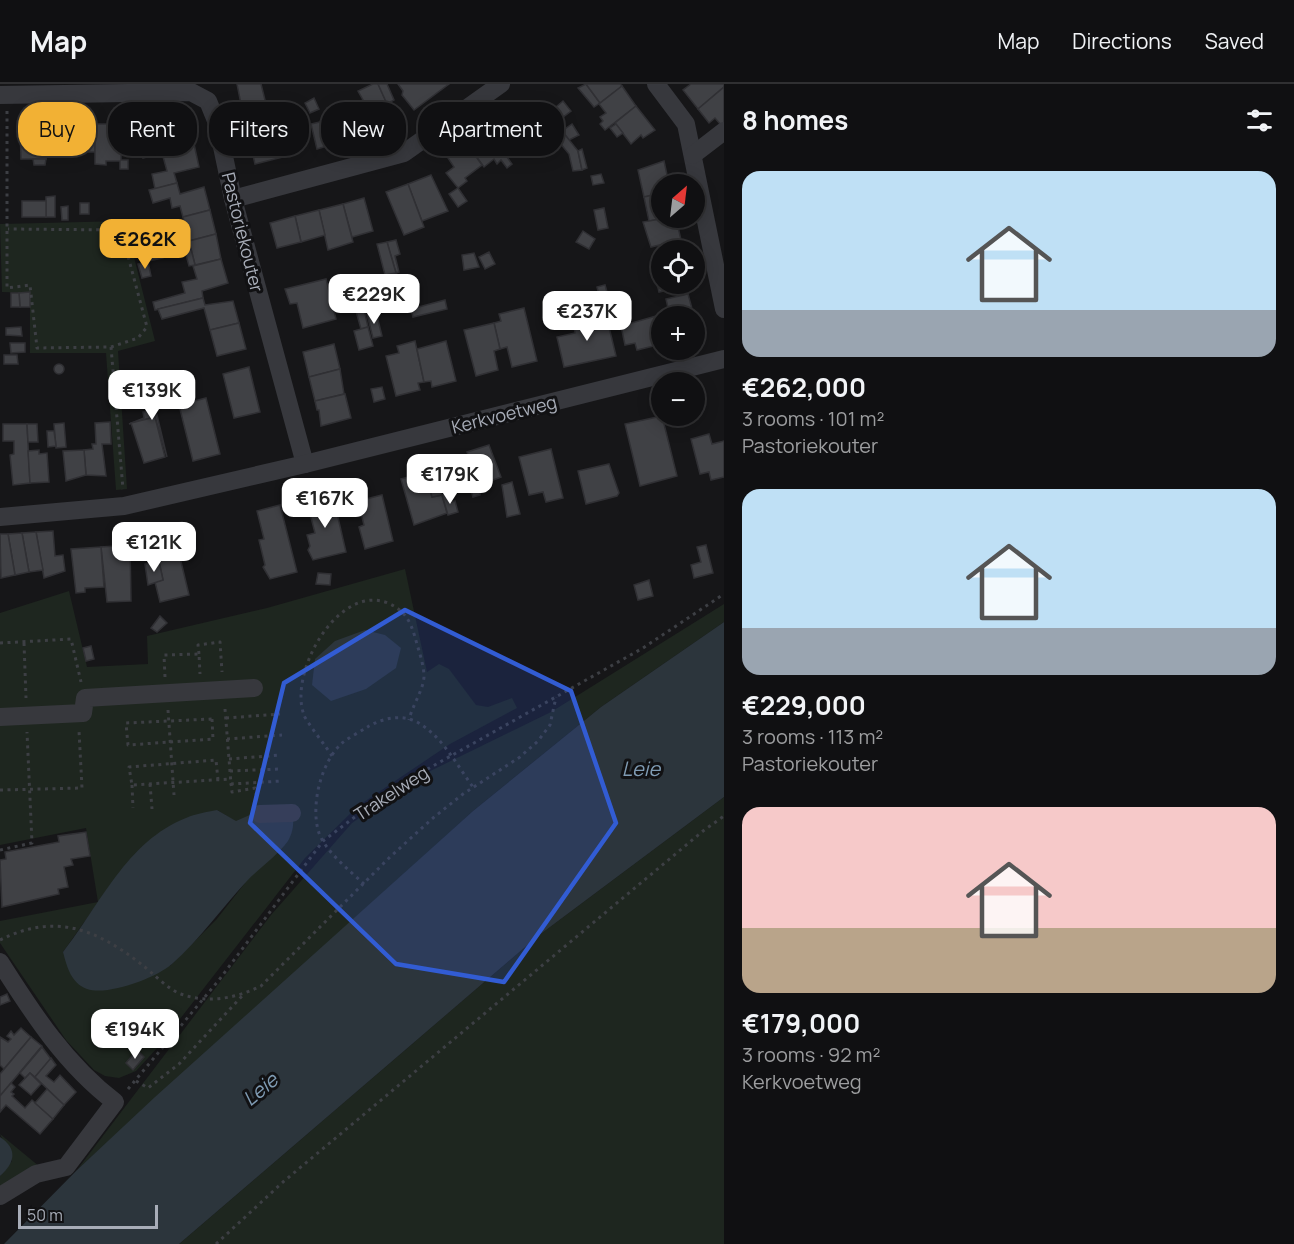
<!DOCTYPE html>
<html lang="en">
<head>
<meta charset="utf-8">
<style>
  body { margin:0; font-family:Manrope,sans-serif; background:#1e1e20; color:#f1f3f6; height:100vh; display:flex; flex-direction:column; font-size:22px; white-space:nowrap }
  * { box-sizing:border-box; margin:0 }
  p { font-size:20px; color:#9c9d9f }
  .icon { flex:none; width:33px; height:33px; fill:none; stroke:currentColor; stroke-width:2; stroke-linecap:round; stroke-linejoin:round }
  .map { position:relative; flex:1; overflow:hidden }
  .panel { display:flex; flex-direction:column; background:#101012; width:570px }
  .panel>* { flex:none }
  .hud { position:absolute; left:18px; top:18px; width:570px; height:54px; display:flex; gap:12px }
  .needle { width:39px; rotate:28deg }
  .fabs { position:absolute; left:651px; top:90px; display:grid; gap:12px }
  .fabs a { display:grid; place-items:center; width:54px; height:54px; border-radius:50%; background:#101012; box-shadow:0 3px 15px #0003,0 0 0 2px #303032; font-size:30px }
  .scale { position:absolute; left:18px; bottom:15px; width:140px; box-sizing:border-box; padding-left:6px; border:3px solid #a8adb8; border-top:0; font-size:16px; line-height:21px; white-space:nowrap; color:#a8adb8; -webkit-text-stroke:4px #111113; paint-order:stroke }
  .price { position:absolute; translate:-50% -51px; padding:0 14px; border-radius:12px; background:#fff; color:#222; font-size:20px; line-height:39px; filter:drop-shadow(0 2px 3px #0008) }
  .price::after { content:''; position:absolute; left:50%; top:36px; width:18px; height:14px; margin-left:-9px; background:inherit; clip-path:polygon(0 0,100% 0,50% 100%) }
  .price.on { background:#f2b134; color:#111 }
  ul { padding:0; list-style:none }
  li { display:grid; align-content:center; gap:12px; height:318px; padding:0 18px }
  li span { display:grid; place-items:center; height:186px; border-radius:18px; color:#555 }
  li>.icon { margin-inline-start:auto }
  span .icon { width:108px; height:108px; fill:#fffc; stroke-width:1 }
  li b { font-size:26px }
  h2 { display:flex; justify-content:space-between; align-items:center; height:72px; padding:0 18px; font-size:26px }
  .tag { padding:0 21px; border-radius:24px; background:#101012; box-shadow:0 3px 15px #0003,0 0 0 2px #303032; font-size:21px; line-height:54px }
  .tag.on { background:#f2b134; color:#111 }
  header { display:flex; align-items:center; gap:36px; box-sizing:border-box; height:84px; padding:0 30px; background:#101012; border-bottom:2px solid #303032 }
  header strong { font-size:28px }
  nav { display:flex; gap:33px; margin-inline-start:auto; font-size:21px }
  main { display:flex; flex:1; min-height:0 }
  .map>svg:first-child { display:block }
</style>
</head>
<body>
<header>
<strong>Map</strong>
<nav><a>Map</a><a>Directions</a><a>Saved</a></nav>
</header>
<main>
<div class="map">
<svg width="724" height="1160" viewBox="0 0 724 1160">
  <rect width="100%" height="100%" fill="#161618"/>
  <g fill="#1e261f" fill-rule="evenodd">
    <polygon points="125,137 155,257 118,267 127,405 116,406 106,269 30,269 30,209 2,208 0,140"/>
    <path d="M405 485 427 588 439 580 449 585 476 621 488 623 512 614 517 624 450 660 358 722 305 774 159 962 136 987 119 994 105 992 94 986 66 956 0 859V837L98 818 86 744 0 761V529L69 507 87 583 148 580 147 552 267 524ZM217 726 235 737 245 799 216 836 170 882 63 868 112 799Z"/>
    <polygon points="724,520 724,538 601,623 473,727 77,1086 271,831 352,739 418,693 551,628"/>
    <polygon points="724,713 724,1160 179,1160 538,852"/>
    <polygon points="0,1050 40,1083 0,1103 0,1092 12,1077"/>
  </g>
  <g fill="#2c353c">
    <polygon points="724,538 724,713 538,852 179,1160 4,1160 77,1086 155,1013 473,727 601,623"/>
    <polygon points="365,546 385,551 401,564 396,584 366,605 331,617 312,601 315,575 335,557"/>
    <path d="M217 726 236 737 259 727H292C294 738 294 746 288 757 277 772 258 785 246 798 221 825 200 855 172 880 156 894 108 912 87 905 71 899 67 883 63 868 100 821 127 757 186 734 195 730 207 728 217 726Z"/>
    <path d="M0 1053C18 1065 15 1079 0 1092Z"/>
  </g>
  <g fill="#404145" stroke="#303034" stroke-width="1.5">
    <polygon points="237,0 261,0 267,24 243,30"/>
    <polygon points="373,0 378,0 390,26 379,31 385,43 361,54 353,21 363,16 358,7"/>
    <polygon points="378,0 387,0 394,16 387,20"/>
    <polygon points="398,0 449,0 414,26 402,11 403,7"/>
    <polygon points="586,0 600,19 594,23 578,4"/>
    <polygon points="586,0 620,0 622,2 600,19"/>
    <polygon points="691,0 724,0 724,3 698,25 683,6"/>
    <polygon points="622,2 636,22 605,46 600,40 603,37 600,33 606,29 599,20"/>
    <polygon points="724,3 724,39 721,41 715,34 709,39 698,25"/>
    <polygon points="314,14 319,25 310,29 305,19"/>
    <polygon points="563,17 571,27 558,37 550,28"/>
    <polygon points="353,22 361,53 337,60 330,28"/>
    <polygon points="636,22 655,46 643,54 641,51 631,60 615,39"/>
    <polygon points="272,23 280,47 249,55 243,30"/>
    <polygon points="517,23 523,31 533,23 553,50 532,64 507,30"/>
    <polygon points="507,30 529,60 515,71 511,64 504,69 487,45"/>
    <polygon points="320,38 327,62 317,65 311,40"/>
    <polygon points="26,40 46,41 46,75 21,75 20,42"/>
    <rect x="70" y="40" width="25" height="28"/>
    <polygon points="95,40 121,40 121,76 128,76 128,85 120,85 120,77 106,77 106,81 95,80"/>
    <polygon points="188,40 194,60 162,69 160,57 151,60 154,71 143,74 139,55 147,53 145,48"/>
    <polygon points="572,40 579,51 569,56 562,47"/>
    <polygon points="616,40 623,49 617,53 610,44"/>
    <polygon points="487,45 512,80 507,84 501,76 497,80 494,75 484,83 467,60"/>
    <polygon points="280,47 284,60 280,61 283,73 255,80 249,55"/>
    <polygon points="562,47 578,67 582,86 573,87 569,70 555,53"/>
    <polygon points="194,60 199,83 174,89 177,99 155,105 152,90 167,87 162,69"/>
    <polygon points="467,60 482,81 465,94 467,97 458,104 446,89 454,83 448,74"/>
    <polygon points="582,65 587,84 582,86 578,67"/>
    <polygon points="33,75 46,75 45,81 34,81"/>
    <polygon points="664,77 669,100 662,100 662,109 644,113 638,86"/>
    <polygon points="601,90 604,99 593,101 591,92"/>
    <polygon points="431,91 448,127 422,137 408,100"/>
    <polygon points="177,99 180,110 204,103 210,126 183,133 180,122 172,124 170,114 153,119 149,106"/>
    <polygon points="408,100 424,143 404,151 386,108"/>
    <polygon points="458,104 467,117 458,123 449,110"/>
    <polygon points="662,109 662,134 666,134 649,137 644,113"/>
    <polygon points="55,112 55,133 46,133 46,113"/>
    <polygon points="364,114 373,147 352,153 343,120"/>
    <rect x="22" y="117" width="24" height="16"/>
    <rect x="80" y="119" width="9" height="11"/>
    <polygon points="343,120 353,158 328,166 319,126"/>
    <polygon points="68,122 68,136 62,136 61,123"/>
    <polygon points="604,124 608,144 598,146 594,126"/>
    <polygon points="210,126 216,150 189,157 183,133"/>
    <polygon points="319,126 325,151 301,158 295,132"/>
    <polygon points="295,132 301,158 277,164 270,139"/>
    <polygon points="666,134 676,134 681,156 651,163 643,138"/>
    <polygon points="583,147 595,155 589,165 576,158"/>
    <polygon points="216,150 221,175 195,181 189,157"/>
    <polygon points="156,155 159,164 141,168 139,160"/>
    <polygon points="396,156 400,170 395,172 399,188 396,189 387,158"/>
    <polygon points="387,158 396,189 385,191 377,160"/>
    <polygon points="161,165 163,174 144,178 141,170"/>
    <polygon points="191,165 195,181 189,182 185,167"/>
    <polygon points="489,168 495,180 485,185 479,173"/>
    <polygon points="474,169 479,183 464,186 462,171"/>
    <polygon points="221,175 228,199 202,207 203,214 155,226 153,218 185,209 182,198 197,195 193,182"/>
    <polygon points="148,178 151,192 142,194 138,180"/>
    <polygon points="326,195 336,235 303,244 297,219 290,220 285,205"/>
    <polygon points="657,199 672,200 673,205 659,208"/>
    <polygon points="605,201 611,222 602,224 597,203"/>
    <polygon points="360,206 361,219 348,224 345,208"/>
    <polygon points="30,208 30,223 20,223 19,209"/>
    <polygon points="11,209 19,209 20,223 11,223"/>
    <polygon points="688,210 694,232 664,232 663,230 669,228 666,215"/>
    <polygon points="398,211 400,222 393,223 391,213"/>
    <polygon points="203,214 205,221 233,217 239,239 210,246 204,224 162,235 158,225"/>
    <polygon points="445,216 447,225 413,233 411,225"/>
    <polygon points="524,224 537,277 512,283 507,263 500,265 494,239 501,237 499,230"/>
    <polygon points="364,225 368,243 361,245 356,227"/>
    <polygon points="376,228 382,252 373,254 367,230"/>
    <polygon points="602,230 605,241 608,239 616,272 564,283 557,253 575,249 573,237"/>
    <polygon points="663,230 662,260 637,266 635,259 625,261 621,242"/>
    <polygon points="239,239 246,265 217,272 210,246"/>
    <polygon points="494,239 500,265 494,267 498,286 476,292 464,246"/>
    <polygon points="21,243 22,252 6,251 6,244"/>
    <polygon points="368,243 373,262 359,266 354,247"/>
    <polygon points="415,257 424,298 418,299 420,306 396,312 386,272 399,269 397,262"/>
    <polygon points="446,257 456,297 432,303 431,297 424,298 417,265"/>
    <polygon points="10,259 25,259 25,268 11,269"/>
    <polygon points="334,260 340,285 309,293 303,268"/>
    <polygon points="4,271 17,271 18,280 4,280"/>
    <circle cx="59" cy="285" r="5"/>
    <polygon points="249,283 260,328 234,334 223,290"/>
    <polygon points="340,285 344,310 315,317 309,293"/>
    <polygon points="382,303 385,315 374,318 371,305"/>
    <polygon points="345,310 351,334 321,342 319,326 317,326 315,317"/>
    <polygon points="206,314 220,370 193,377 179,321"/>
    <polygon points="153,326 154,332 157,331 167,373 155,333 129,340 144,334 143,328"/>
    <polygon points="662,332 677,392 640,402 625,340"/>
    <polygon points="155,333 165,373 144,379 131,339"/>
    <polygon points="110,338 111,360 102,360 106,392 86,391 84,366 93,365 92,360 96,360 95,339"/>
    <polygon points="64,339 66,363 56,364 54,340"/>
    <polygon points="3,340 27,340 30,399 13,401 10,371 14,370 14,357 3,357"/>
    <polygon points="27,340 37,340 38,358 28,358"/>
    <polygon points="47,347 54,347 56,362 48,363"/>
    <polygon points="709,350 712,360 724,357 724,393 711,396 709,388 700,390 691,355"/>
    <polygon points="489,361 501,393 480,401 480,411 473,413 470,403 479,399 467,368"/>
    <polygon points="551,365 563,414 546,418 543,408 529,411 519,373"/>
    <polygon points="39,366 39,370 47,369 49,398 30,399 28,367"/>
    <polygon points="84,366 86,391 66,397 63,367"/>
    <polygon points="469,373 479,399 453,409 444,381"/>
    <polygon points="609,380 619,409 617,412 586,420 578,387"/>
    <polygon points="426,388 432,413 442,411 447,429 414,441 401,395"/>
    <polygon points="438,394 442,411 432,413 428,397"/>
    <polygon points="512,398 520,430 507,433 502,401"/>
    <polygon points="449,409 451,418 455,417 458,428 448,431 442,411"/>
    <polygon points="382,411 393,457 365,465 359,443 364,441 358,417"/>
    <polygon points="333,412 346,468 313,476 308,466 310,462 307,451 315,449 307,418"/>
    <polygon points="280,421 297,488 270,495 263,483 265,481 259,456 264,455 257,427"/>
    <polygon points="182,438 187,458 177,461 189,511 160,518 155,498 163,496 152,446"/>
    <polygon points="53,447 55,472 63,471 65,487 44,494 36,448"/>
    <polygon points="36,448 43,486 29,488 22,449"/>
    <polygon points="22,449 29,488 15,491 8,450"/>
    <polygon points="0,450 8,450 15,491 1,494"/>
    <polygon points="130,461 131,517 107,518 101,463"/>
    <polygon points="706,461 713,489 694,494 691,481 701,478 697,463"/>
    <polygon points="101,463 104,503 85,504 85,508 76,509 71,465"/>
    <polygon points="159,477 163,496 148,501 145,480"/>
    <polygon points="318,489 331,490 330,501 316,500"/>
    <polygon points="649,496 653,512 638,516 634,501"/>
    <polygon points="160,532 167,539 157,548 151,544"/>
    <polygon points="91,562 94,575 86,577 83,564"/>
    <polygon points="86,748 90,772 71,775 73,781 64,783 68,803 58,805 59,810 2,823 0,776 6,775 5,768 59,758 58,752"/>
    <polygon points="7,910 10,917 0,921 0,913"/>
    <polygon points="21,944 31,953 4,985 0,981 0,953 8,958 11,955 7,952 11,947 14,951"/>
    <polygon points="31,953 42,962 0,1012 0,990"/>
    <polygon points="42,963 51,975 35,993 30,989 25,994 20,989"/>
    <polygon points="137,966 144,973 133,986 126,979"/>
    <polygon points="51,974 56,981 46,992 54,998 60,991 76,1008 64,1021 35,993"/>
    <polygon points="30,989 41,1000 31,1011 19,1001"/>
    <polygon points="11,999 15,1003 11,1008 14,1010 12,1012 25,1024 32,1016 53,1035 40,1050 6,1021 0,1028 0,1012"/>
    <polygon points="47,1005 64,1021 53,1035 35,1019"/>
  </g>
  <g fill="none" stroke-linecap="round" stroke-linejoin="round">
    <g stroke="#3d3f44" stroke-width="3" stroke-dasharray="3 4.5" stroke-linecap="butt">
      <polyline points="7,27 7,204 30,201 37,264 111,263 138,254 147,243 121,146 8,145"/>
      <polyline points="111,263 123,405"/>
      <polyline points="0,559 71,555 81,598"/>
      <polyline points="24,559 26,614"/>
      <polyline points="199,570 198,561 220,558 222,588"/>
      <polyline points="165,593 164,571 199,570 200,590"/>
      <polyline points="225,625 231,700 282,697"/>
      <polyline points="168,626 174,711"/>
      <polyline points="226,634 280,630"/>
      <polygon points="212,635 213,655 128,661 126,639"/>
      <polyline points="227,655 282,651"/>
      <path d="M332 672C328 665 305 636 304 631 288 589 338 499 388 519 404 526 410 536 415 553 418 565 424 580 424 593 423 607 412 622 409 636"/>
      <polyline points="229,675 281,671"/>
      <polyline points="230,687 281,685"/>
      <polyline points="218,696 216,676 129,683 132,701 230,695"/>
      <polyline points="231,699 232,708 255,704 257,714"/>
      <polyline points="150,700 152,725"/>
      <polyline points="132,701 133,724"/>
      <polyline points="0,706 82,704 79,647"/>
      <polyline points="0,766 32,759 27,648"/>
      <path d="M364 800C349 786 326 768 319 749 310 722 321 678 342 659 350 653 361 647 369 642 384 634 401 630 417 638 442 652 456 680 473 703"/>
      <path d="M0 856C54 829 95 844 141 880 153 889 167 905 181 910 208 920 237 914 261 902L390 773 433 734 463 710 520 673 538 657 550 641 556 613"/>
      <polyline points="136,997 148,1004 179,980 242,912"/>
      <polyline points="128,1005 219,896 323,757 392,705 643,564 724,510"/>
      <polyline points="216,1160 283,1098 703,747 724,732"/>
    </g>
    <g stroke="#37383d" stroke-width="18">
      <polyline points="656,0 686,40 724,225"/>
      <polyline points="0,11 191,8 208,17 217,39 233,115 305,380"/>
      <polyline points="693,71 724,47"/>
      <polyline points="233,115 404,69 501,0"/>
      <polyline points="0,433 124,422 305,380 724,275"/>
      <polyline points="0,633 83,629 85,614 254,604"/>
      <polyline points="260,730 292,729"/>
      <path d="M0 878C33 930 66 981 115 1018L66 1083 36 1090 0 1112"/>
    </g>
  </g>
  <path fill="#325cd3" fill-opacity="0.2" stroke="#325cd3" stroke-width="4.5" stroke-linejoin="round" d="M405 526 571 607 616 739 504 898 396 880 250 739 284 599Z"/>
  <g text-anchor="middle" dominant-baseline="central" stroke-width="6" stroke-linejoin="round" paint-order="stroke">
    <g font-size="18" fill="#a8adb8" stroke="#111113">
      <text transform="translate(243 148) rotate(76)">Pastoriekouter</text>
      <text transform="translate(504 330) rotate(-14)">Kerkvoetweg</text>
      <text transform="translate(391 709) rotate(-33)">Trakelweg</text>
    </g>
    <g font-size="20" font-style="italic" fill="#7f9bb3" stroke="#111113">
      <text x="641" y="684">Leie</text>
      <text transform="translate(260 1005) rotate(-40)">Leie</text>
    </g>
  </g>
</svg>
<div class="fabs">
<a><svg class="needle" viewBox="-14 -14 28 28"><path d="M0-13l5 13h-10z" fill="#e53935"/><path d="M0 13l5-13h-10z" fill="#9c9d9f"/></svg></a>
<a><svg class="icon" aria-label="locate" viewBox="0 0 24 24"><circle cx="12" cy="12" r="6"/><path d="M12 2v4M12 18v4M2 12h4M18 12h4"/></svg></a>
<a>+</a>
<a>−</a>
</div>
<div class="scale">50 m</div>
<b class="price on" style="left:145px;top:186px">€262K</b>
<b class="price" style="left:374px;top:241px">€229K</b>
<b class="price" style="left:587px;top:258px">€237K</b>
<b class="price" style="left:152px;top:337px">€139K</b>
<b class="price" style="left:450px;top:421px">€179K</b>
<b class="price" style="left:325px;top:445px">€167K</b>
<b class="price" style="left:154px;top:489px">€121K</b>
<b class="price" style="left:135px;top:976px">€194K</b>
<div class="hud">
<a class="tag on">Buy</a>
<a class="tag">Rent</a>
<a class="tag">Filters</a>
<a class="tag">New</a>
<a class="tag">Apartment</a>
</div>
</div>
<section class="panel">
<h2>8 homes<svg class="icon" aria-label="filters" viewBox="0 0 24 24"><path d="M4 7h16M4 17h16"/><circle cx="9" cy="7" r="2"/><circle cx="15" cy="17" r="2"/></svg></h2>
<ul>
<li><span style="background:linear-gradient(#bfe0f5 75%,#9aa5b1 0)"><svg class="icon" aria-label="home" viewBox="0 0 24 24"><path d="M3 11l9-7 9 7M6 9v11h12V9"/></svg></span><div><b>€262,000</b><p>3 rooms · 101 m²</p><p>Pastoriekouter</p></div></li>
<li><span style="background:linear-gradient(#bfe0f5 75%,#9aa5b1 0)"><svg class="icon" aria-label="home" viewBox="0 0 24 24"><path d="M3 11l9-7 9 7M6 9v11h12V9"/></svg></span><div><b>€229,000</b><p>3 rooms · 113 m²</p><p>Pastoriekouter</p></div></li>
<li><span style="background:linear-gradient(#f6c9c9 65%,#b9a48a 0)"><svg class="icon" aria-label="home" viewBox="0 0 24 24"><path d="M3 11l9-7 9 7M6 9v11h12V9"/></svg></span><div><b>€179,000</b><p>3 rooms · 92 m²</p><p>Kerkvoetweg</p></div></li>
</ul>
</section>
</main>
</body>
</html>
